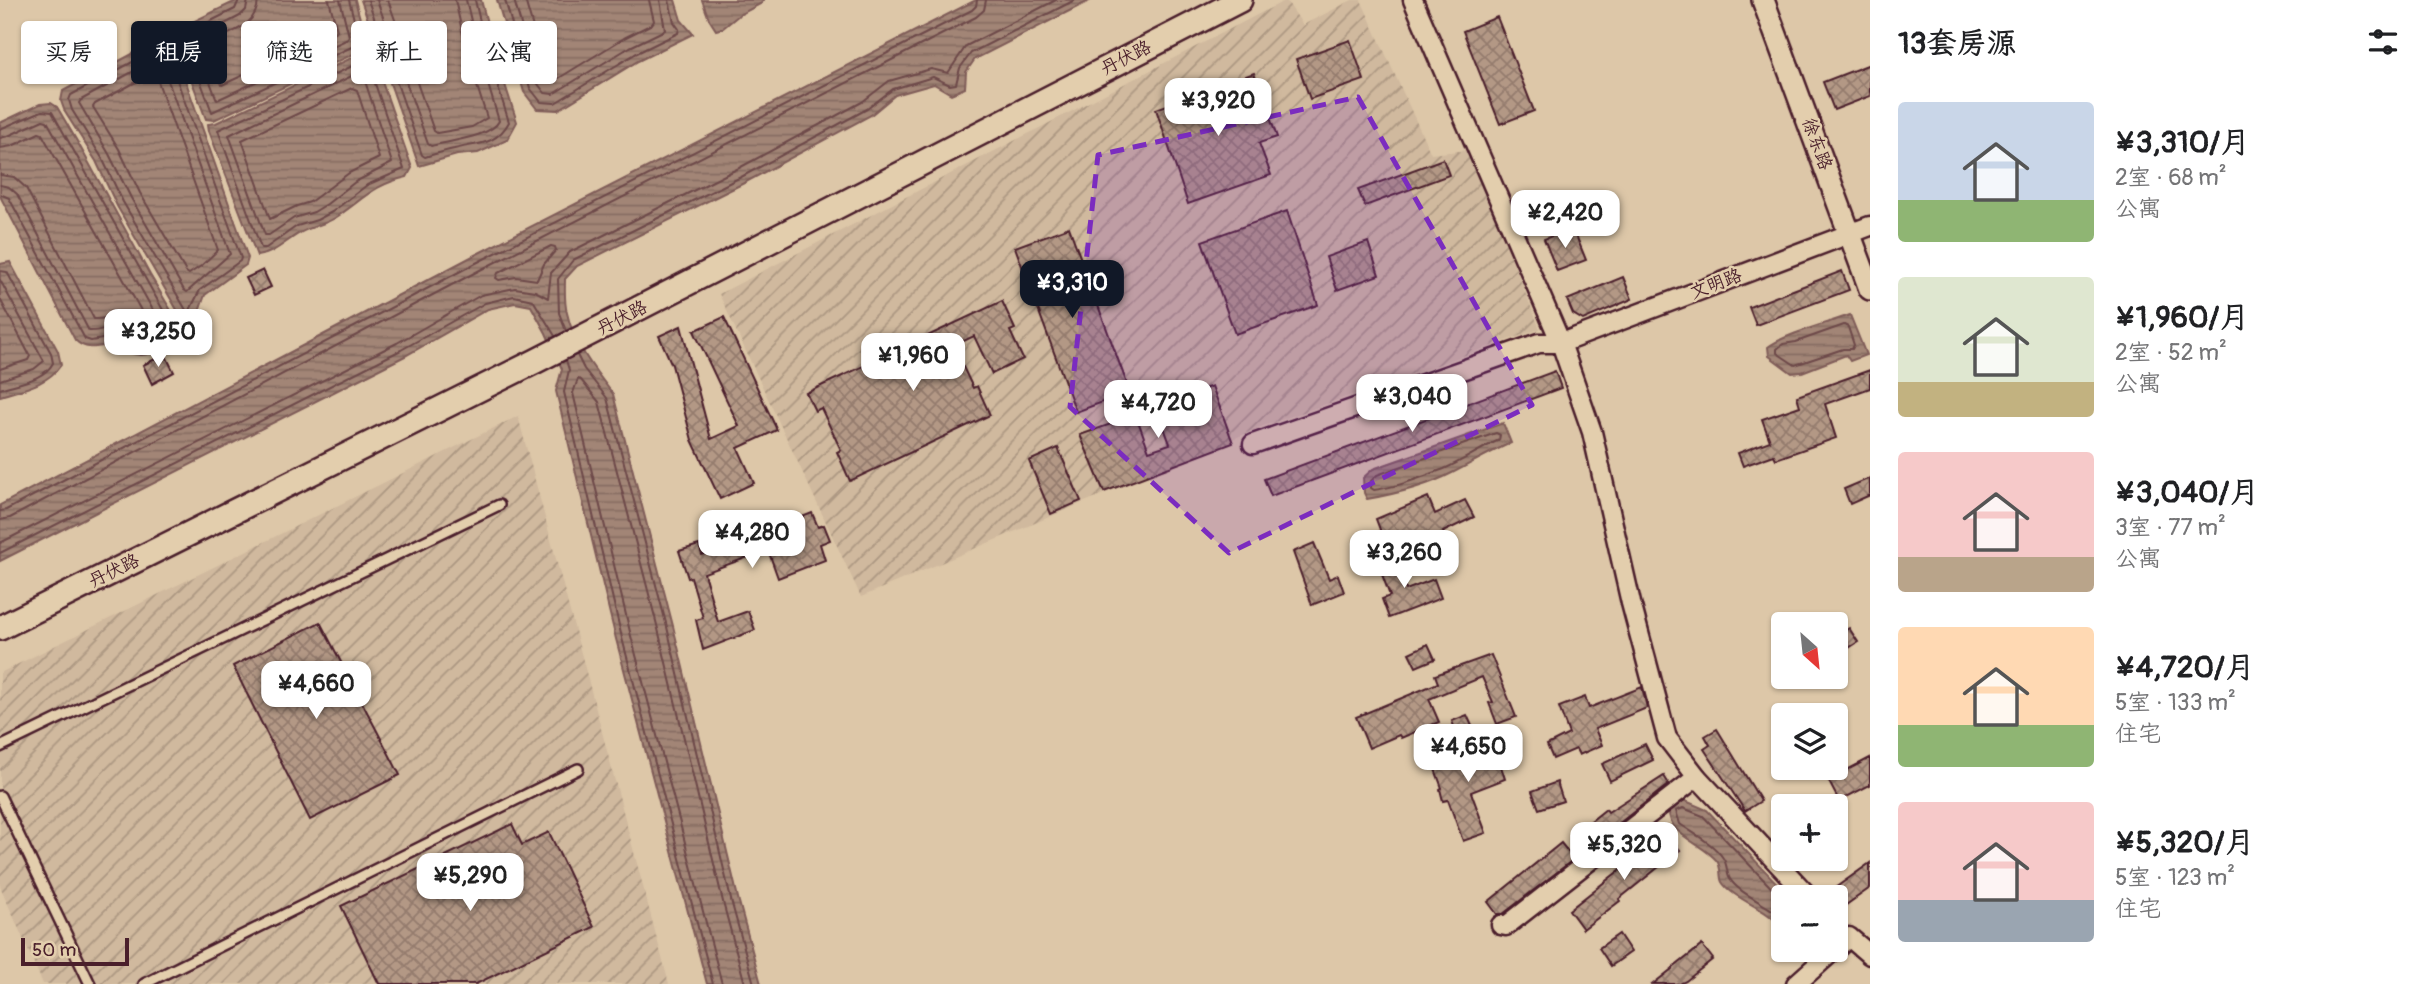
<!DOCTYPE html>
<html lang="zh">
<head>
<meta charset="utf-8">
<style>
  body { margin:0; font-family:Pangolin,"LXGW WenKai TC",sans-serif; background:#f6f6f6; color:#202124; height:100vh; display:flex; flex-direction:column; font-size:26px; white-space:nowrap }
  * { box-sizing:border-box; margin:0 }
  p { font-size:23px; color:#757577 }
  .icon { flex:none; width:38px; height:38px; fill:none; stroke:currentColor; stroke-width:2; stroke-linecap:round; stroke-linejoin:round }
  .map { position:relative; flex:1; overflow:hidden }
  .sheet { display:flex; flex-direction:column; background:#fff; width:560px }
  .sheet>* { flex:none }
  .banner { position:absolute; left:21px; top:21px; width:665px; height:63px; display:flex; gap:14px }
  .needle { width:46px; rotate:153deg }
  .tools { position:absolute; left:1771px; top:612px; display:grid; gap:14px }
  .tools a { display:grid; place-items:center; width:77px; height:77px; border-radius:7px; background:#fff; box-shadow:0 2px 5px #0004; font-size:35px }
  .scale { position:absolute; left:21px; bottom:18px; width:108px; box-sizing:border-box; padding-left:7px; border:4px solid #4a1f2b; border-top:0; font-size:19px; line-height:24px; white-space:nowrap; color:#4a1f2b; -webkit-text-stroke:5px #e3cead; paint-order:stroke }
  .price { position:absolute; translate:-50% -60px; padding:0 16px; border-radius:14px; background:#fff; color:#222; font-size:23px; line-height:46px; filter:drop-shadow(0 2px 4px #0008) }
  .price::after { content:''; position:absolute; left:50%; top:42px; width:21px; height:16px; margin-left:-10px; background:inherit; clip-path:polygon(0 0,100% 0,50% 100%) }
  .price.current { background:#111827; color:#fff }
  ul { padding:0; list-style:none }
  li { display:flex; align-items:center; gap:21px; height:175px; padding:0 28px }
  li span { display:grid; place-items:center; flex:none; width:196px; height:140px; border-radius:7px; color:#555 }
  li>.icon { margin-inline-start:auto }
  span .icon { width:84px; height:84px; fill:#fffc; stroke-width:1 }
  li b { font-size:30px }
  h2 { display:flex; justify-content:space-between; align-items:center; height:84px; padding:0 28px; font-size:30px }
  .tag { padding:0 24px; border-radius:7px; background:#fff; box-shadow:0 2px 5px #0004; font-size:24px; line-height:63px }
  .tag.current { background:#111827; color:#fff }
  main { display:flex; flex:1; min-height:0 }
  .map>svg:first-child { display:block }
</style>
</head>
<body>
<main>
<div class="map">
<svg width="1870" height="984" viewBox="0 0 1870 984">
  <defs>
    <pattern id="industrial-furrows" width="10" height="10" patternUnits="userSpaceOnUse" patternTransform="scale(1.75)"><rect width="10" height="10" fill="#d0b99e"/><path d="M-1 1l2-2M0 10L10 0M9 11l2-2" fill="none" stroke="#ab9681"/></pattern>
    <pattern id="water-rules" width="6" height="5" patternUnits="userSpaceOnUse" patternTransform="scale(1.75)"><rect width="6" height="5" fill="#a28576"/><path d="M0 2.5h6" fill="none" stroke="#866c61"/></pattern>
    <pattern id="building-cross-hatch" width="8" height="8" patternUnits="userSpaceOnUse" patternTransform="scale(1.75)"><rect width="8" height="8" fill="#b39885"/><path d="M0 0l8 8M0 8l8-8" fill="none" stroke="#947b6d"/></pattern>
  </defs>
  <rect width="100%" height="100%" fill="#ddc7a8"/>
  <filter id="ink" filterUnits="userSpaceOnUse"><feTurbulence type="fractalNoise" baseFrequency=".0143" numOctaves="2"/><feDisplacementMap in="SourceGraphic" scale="14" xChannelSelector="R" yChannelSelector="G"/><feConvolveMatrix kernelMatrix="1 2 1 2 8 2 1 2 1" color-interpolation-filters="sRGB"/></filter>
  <g filter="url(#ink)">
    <g fill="url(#industrial-furrows)">
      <polygon points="1286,0 1303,25 1352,0 1361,0 1431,154 1468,150 1540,329 1261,427 861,597 719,294"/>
      <polygon points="518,416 669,984 43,984 0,886 0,673"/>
    </g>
    <g fill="url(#water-rules)" stroke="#7f5c58" stroke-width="2">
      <polygon points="238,0 355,0 367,45 360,51 214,120 206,119 178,44 176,34 184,26"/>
      <polygon points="361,0 481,0 494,50 517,122 507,140 478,153 457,155 419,166"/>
      <polygon points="497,0 675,0 681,20 693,34 638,61 558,110 537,109 524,92"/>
      <polygon points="702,0 763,0 762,3 739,15 723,28 716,30 709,19"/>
      <path d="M976 0H1091L975 59 966 72 965 88 951 94 934 84 895 95 871 115 746 182 577 266 565 279C565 290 564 302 567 313 573 342 595 371 613 394L673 626 739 902 761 984H707L616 639 556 391 562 369 546 333 531 306 515 303 488 309 405 356 0 561V505L473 256Z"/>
      <polygon points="162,41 170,44 175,51 248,258 246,265 205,295 195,323 189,325 183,320 117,206 96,161 65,112 61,101 63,91 151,44"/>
      <path d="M368 50 374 59 412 168 407 177C374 184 361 201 335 218 324 225 312 226 300 233 285 241 275 254 257 256L209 131 208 124 216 123Z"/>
      <path d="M51 103 57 107 78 143 150 275 179 324 182 337C165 351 135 366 118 343 101 345 88 353 75 340L0 196V123L40 104Z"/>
      <path d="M10 262 58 351 61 365C47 385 23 389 0 396V264Z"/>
      <path d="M1850 315 1866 355 1850 361 1846 355 1802 372 1792 373 1769 356 1768 347C1785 334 1828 323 1850 315Z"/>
      <path d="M1503 423 1511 443C1490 452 1472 463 1452 473 1427 486 1395 494 1367 499L1364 493 1363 478 1373 469Z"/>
      <path d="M1681 799 1707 810 1791 898H1783V928C1778 923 1773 918 1767 914 1756 906 1729 894 1722 882 1719 876 1722 868 1717 861 1702 842 1666 836 1669 807Z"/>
    </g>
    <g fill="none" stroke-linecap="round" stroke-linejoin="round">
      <g stroke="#6d4849" stroke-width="2">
        <polyline points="239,0 235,9 189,32 184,37 212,112 356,45 359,39 349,0"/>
        <polyline points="248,0 246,10 240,16 194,40 217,100 348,39 349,36 340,0"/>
        <path d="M258 0C257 29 227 32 207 45L222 85 335 33 337 30 329 0"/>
        <path d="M368 0 422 155 425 157C435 154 444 151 454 149 477 143 496 146 509 122L487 52 475 0"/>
        <path d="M377 0 428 144 431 146C449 141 491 137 499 121L479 54 466 0"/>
        <polyline points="388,0 434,131 437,133 472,127 487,118 468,57 455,0"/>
        <polyline points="505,0 530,88 541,102 555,103 635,54 678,33 679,29 674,22 669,0"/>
        <polyline points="514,0 538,84 545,93 553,94 630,47 665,30 660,0"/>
        <polyline points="525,0 548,79 551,83 624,38 652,24 654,21 649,0"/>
        <polygon points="162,49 168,55 241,258 240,261 200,290 189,312 186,310 123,202 102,158 72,110 69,100 71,95 153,51"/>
        <polygon points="156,59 161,61 230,254 187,292 184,290 131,198 109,154 79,103 81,100"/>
        <polygon points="365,60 368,63 404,169 367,185 332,212 317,220 297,226 266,248 261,248 218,130"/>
        <polygon points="358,73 363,75 392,163 355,182 327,204 314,212 294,218 269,235 265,235 229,135"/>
        <polygon points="151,74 156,76 218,250 201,266 189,274 186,272 140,193 119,149 93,107 95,104"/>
        <polygon points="352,88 357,90 379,158 349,173 310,202 297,206 270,219 242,140"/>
        <path d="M0 129 42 111 52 112 172 326 173 335C150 355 141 348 119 336L91 341 85 339 9 198 0 194"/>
        <path d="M0 138 8 136 43 120 47 121 163 328V332C133 349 138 327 117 327 107 327 98 332 89 331L17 194 9 187 0 185"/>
        <path d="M0 148 12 146 39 133 42 134 148 323 147 327C138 328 134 321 125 318 115 315 104 319 94 319L26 188 14 177 0 175"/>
        <polygon points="551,246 555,247 556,250 544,264 537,280 516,277 499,280 496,278 498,273"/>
        <path d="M0 271 7 272 51 353 53 363C44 380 18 383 0 389"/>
        <polyline points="0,280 44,361 34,369 0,380"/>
        <polyline points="0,299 30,356 28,360 0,369"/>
        <polygon points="1844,325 1848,327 1854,345 1852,349 1843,349 1795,365 1777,353 1777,349 1783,344 1796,342"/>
        <polyline points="566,331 559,313 558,279 573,260 743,176 867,109 893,89 933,77 950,85 956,84 960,68 971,53 1075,0"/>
        <polyline points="577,355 584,369 607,398 667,627 732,904 754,984"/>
        <polyline points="566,360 569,370 564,392 622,638 713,984"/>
        <path d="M1496 433 1500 435 1499 440C1480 449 1463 461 1444 469 1422 477 1398 487 1374 490L1371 488V481L1377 475Z"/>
        <polyline points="0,511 6,510 476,263 972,10 976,6 977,0"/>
        <polyline points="0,520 10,518 480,270 976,17 984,10 986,0"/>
        <polyline points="0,543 397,343 481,295 515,288 535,291 548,298 551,273 570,252 739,168 862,102 889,81 931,69 948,73 966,46 1056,0"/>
        <polyline points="0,553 401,350 485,303 514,296 533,300 555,336"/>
        <path d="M1783 900 1703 816 1683 808 1676 811 1680 824C1694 834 1713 843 1723 858 1728 865 1726 873 1730 879 1739 894 1769 905 1783 918"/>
        <polyline points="722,984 631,636 573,393 578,379 581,380 599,402 658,629 724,906 745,984"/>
      </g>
    </g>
    <g fill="url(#building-cross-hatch)" stroke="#4a1f2b" stroke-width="2">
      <polygon points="1497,17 1534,111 1500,124 1463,31"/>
      <polygon points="1350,40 1364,80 1310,99 1296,59"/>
      <polygon points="1870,64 1870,96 1834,110 1823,82"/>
      <polygon points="1254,73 1277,137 1259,143 1271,175 1188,204 1156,109"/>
      <polygon points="1443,159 1449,175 1365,206 1358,190"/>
      <polygon points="1287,211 1318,305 1235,334 1202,241"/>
      <polygon points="1069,227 1130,392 1076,412 1015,247"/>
      <polygon points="1573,228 1586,260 1557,271 1544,239"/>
      <polygon points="1368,242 1379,275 1337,290 1326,257"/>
      <polygon points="263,270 271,287 254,295 246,278"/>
      <polygon points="1842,271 1849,290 1756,325 1749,307"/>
      <polygon points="1623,277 1632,299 1583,320 1573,314 1567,300"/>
      <polygon points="1002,301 1015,329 1010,331 1023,359 992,374 974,336 953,346 973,388 977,386 990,415 850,481 837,452 841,450 821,408 815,411 806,393"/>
      <polygon points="724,317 777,430 738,448 754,483 720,499 692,440 672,365 659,336 681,326 711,439 739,426 694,331"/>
      <polygon points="165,354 174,372 152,384 143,365"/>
      <polygon points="1870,370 1870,388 1825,404 1836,438 1776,459 1774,455 1743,466 1738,453 1770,441 1762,419 1800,406 1797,396"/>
      <polygon points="1555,371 1561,388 1271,496 1264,479"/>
      <polygon points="1212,386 1233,443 1104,492 1080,435 1136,415 1149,451 1170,444 1156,406"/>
      <polygon points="1058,448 1081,501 1051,514 1029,461"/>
      <polygon points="1870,478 1870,495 1850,504 1844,489"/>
      <polygon points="1428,497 1435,514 1465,500 1474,517 1443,532 1446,538 1400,556 1390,532 1382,535 1376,519"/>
      <polygon points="812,513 818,527 824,525 830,540 820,544 825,560 778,578 768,550 704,573 718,622 748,611 755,630 703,650 696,620 703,618 691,577 688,578 679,551 699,545 702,555 783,527 782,525"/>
      <polygon points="1314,543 1329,579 1338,575 1344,592 1312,605 1293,552"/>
      <polygon points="1393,555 1406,590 1434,579 1441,598 1389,618 1382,599 1390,596 1377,561"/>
      <polygon points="320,622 400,775 310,820 233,666"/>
      <polygon points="1849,628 1858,642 1844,651 1836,636"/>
      <polygon points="1428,644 1435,659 1416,667 1409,653"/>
      <polygon points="1491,655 1516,717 1497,724 1489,703 1493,702 1482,677 1429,699 1439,722 1401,738 1399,735 1369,748 1356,717 1438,683 1435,675"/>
      <polygon points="1642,687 1647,708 1595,729 1602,745 1579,755 1576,749 1553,759 1547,745 1569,734 1559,707 1585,697 1589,708"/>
      <polygon points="1467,715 1472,726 1456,732 1452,721"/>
      <polygon points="1717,729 1761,801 1745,811 1704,749 1710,745 1705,736"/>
      <polygon points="1493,741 1505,779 1471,792 1486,833 1463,841 1448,800 1443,801 1440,789 1442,788 1432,761 1458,752 1459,754"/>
      <polygon points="1645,744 1653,760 1610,781 1602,764"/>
      <polygon points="1870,758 1870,785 1839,801 1828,780"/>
      <polygon points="1664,776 1669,784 1598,840 1586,825 1606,809 1608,812"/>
      <polygon points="1557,782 1563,801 1539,809 1532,791"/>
      <polygon points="512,824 522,845 549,832 594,927 476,984 379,984 341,906"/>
      <polygon points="1667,833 1680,850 1619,899 1620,901 1583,929 1569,910"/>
      <polygon points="1561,843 1574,859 1503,914 1497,914 1488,902"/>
      <polygon points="1870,863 1870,888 1836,912 1836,898 1821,898"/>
      <polygon points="1619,934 1631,952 1611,966 1599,948"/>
      <polygon points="1702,945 1713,959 1686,981 1680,984 1653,984"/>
    </g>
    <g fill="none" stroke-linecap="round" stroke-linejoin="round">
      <g stroke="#4a1f2b" stroke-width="14">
        <g id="service">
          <polyline points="0,747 499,505"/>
          <polyline points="0,796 90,984"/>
          <polyline points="144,984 578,769"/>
        </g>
      </g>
      <g stroke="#4a1f2b" stroke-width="23">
        <g id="minor">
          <polyline points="1413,0 1561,343 1592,432 1631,603 1667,738 1697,777 1810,898"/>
          <polyline points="1253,444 1539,343 1561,343 1870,226"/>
          <polyline points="1501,925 1506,926 1697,777"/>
          <polyline points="1836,949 1849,937 1870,955"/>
          <polyline points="1796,984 1834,950"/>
        </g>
      </g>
      <g stroke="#4a1f2b" stroke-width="26">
        <polyline id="tertiary" points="1763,0 1870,289"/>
      </g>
      <g stroke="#4a1f2b" stroke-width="28">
        <polyline id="secondary" points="0,628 536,361 1240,0"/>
      </g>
      <use href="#service" stroke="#e3cead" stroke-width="9"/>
      <use href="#minor" stroke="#e3cead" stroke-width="18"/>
      <use href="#tertiary" stroke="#e3cead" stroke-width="21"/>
      <use href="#secondary" stroke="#e3cead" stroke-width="23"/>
    </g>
  </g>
  <path fill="#7b2cbf" fill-opacity="0.2" stroke="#7b2cbf" stroke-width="5" stroke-dasharray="14 9" stroke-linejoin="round" d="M1358 97 1532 405 1229 553 1070 407 1098 155Z"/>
  <g text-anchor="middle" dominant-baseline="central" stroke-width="5" stroke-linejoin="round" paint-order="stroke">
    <g font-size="18" fill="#4a1f2b" stroke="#e3cead">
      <text transform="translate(1126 58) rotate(-27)">丹伏路</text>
      <text transform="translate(1817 144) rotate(70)">徐东路</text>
      <text transform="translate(1716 284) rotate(-21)">文明路</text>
      <text transform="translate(622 318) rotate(-27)">丹伏路</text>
      <text transform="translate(114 571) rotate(-26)">丹伏路</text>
    </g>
  </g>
</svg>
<div class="tools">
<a><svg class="needle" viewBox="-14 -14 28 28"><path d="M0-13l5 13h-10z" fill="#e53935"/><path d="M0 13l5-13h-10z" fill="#757577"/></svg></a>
<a><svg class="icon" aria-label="layers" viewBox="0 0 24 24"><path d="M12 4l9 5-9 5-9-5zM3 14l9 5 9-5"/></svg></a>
<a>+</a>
<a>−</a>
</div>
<div class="scale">50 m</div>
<b class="price" style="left:1218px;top:138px">¥3,920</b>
<b class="price" style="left:1565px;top:250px">¥2,420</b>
<b class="price current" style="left:1072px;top:320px">¥3,310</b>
<b class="price" style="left:158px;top:369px">¥3,250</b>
<b class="price" style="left:913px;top:393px">¥1,960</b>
<b class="price" style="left:1412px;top:434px">¥3,040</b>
<b class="price" style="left:1158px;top:440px">¥4,720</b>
<b class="price" style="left:752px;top:570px">¥4,280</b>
<b class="price" style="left:1404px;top:590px">¥3,260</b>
<b class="price" style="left:316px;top:721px">¥4,660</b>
<b class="price" style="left:1468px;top:784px">¥4,650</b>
<b class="price" style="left:1624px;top:882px">¥5,320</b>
<b class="price" style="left:470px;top:913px">¥5,290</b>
<div class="banner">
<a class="tag">买房</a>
<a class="tag current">租房</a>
<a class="tag">筛选</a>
<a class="tag">新上</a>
<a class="tag">公寓</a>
</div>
</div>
<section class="sheet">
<h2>13套房源<svg class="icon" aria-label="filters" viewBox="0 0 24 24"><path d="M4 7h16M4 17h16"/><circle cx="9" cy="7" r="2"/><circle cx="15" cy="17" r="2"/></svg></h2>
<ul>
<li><span style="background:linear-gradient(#c9d6e8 70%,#8fb573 0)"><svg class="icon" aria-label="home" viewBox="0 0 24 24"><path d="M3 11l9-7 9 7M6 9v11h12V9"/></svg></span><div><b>¥3,310/月</b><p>2室 · 68 m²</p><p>公寓</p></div></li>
<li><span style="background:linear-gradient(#dfe7d0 75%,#c2b280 0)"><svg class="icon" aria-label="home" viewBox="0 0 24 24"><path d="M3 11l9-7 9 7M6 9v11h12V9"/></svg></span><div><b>¥1,960/月</b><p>2室 · 52 m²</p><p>公寓</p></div></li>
<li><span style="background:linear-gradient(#f6c9c9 75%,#b9a48a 0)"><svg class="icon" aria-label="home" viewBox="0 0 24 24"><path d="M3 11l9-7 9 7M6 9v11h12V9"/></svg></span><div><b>¥3,040/月</b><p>3室 · 77 m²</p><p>公寓</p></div></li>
<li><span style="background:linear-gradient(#ffd9b3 70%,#8fb573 0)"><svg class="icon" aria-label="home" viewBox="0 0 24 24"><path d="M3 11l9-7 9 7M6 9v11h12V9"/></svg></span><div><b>¥4,720/月</b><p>5室 · 133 m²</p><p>住宅</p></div></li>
<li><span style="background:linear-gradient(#f6c9c9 70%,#9aa5b1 0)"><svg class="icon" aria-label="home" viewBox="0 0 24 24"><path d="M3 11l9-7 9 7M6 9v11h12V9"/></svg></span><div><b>¥5,320/月</b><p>5室 · 123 m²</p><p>住宅</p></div></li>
</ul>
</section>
</main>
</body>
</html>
